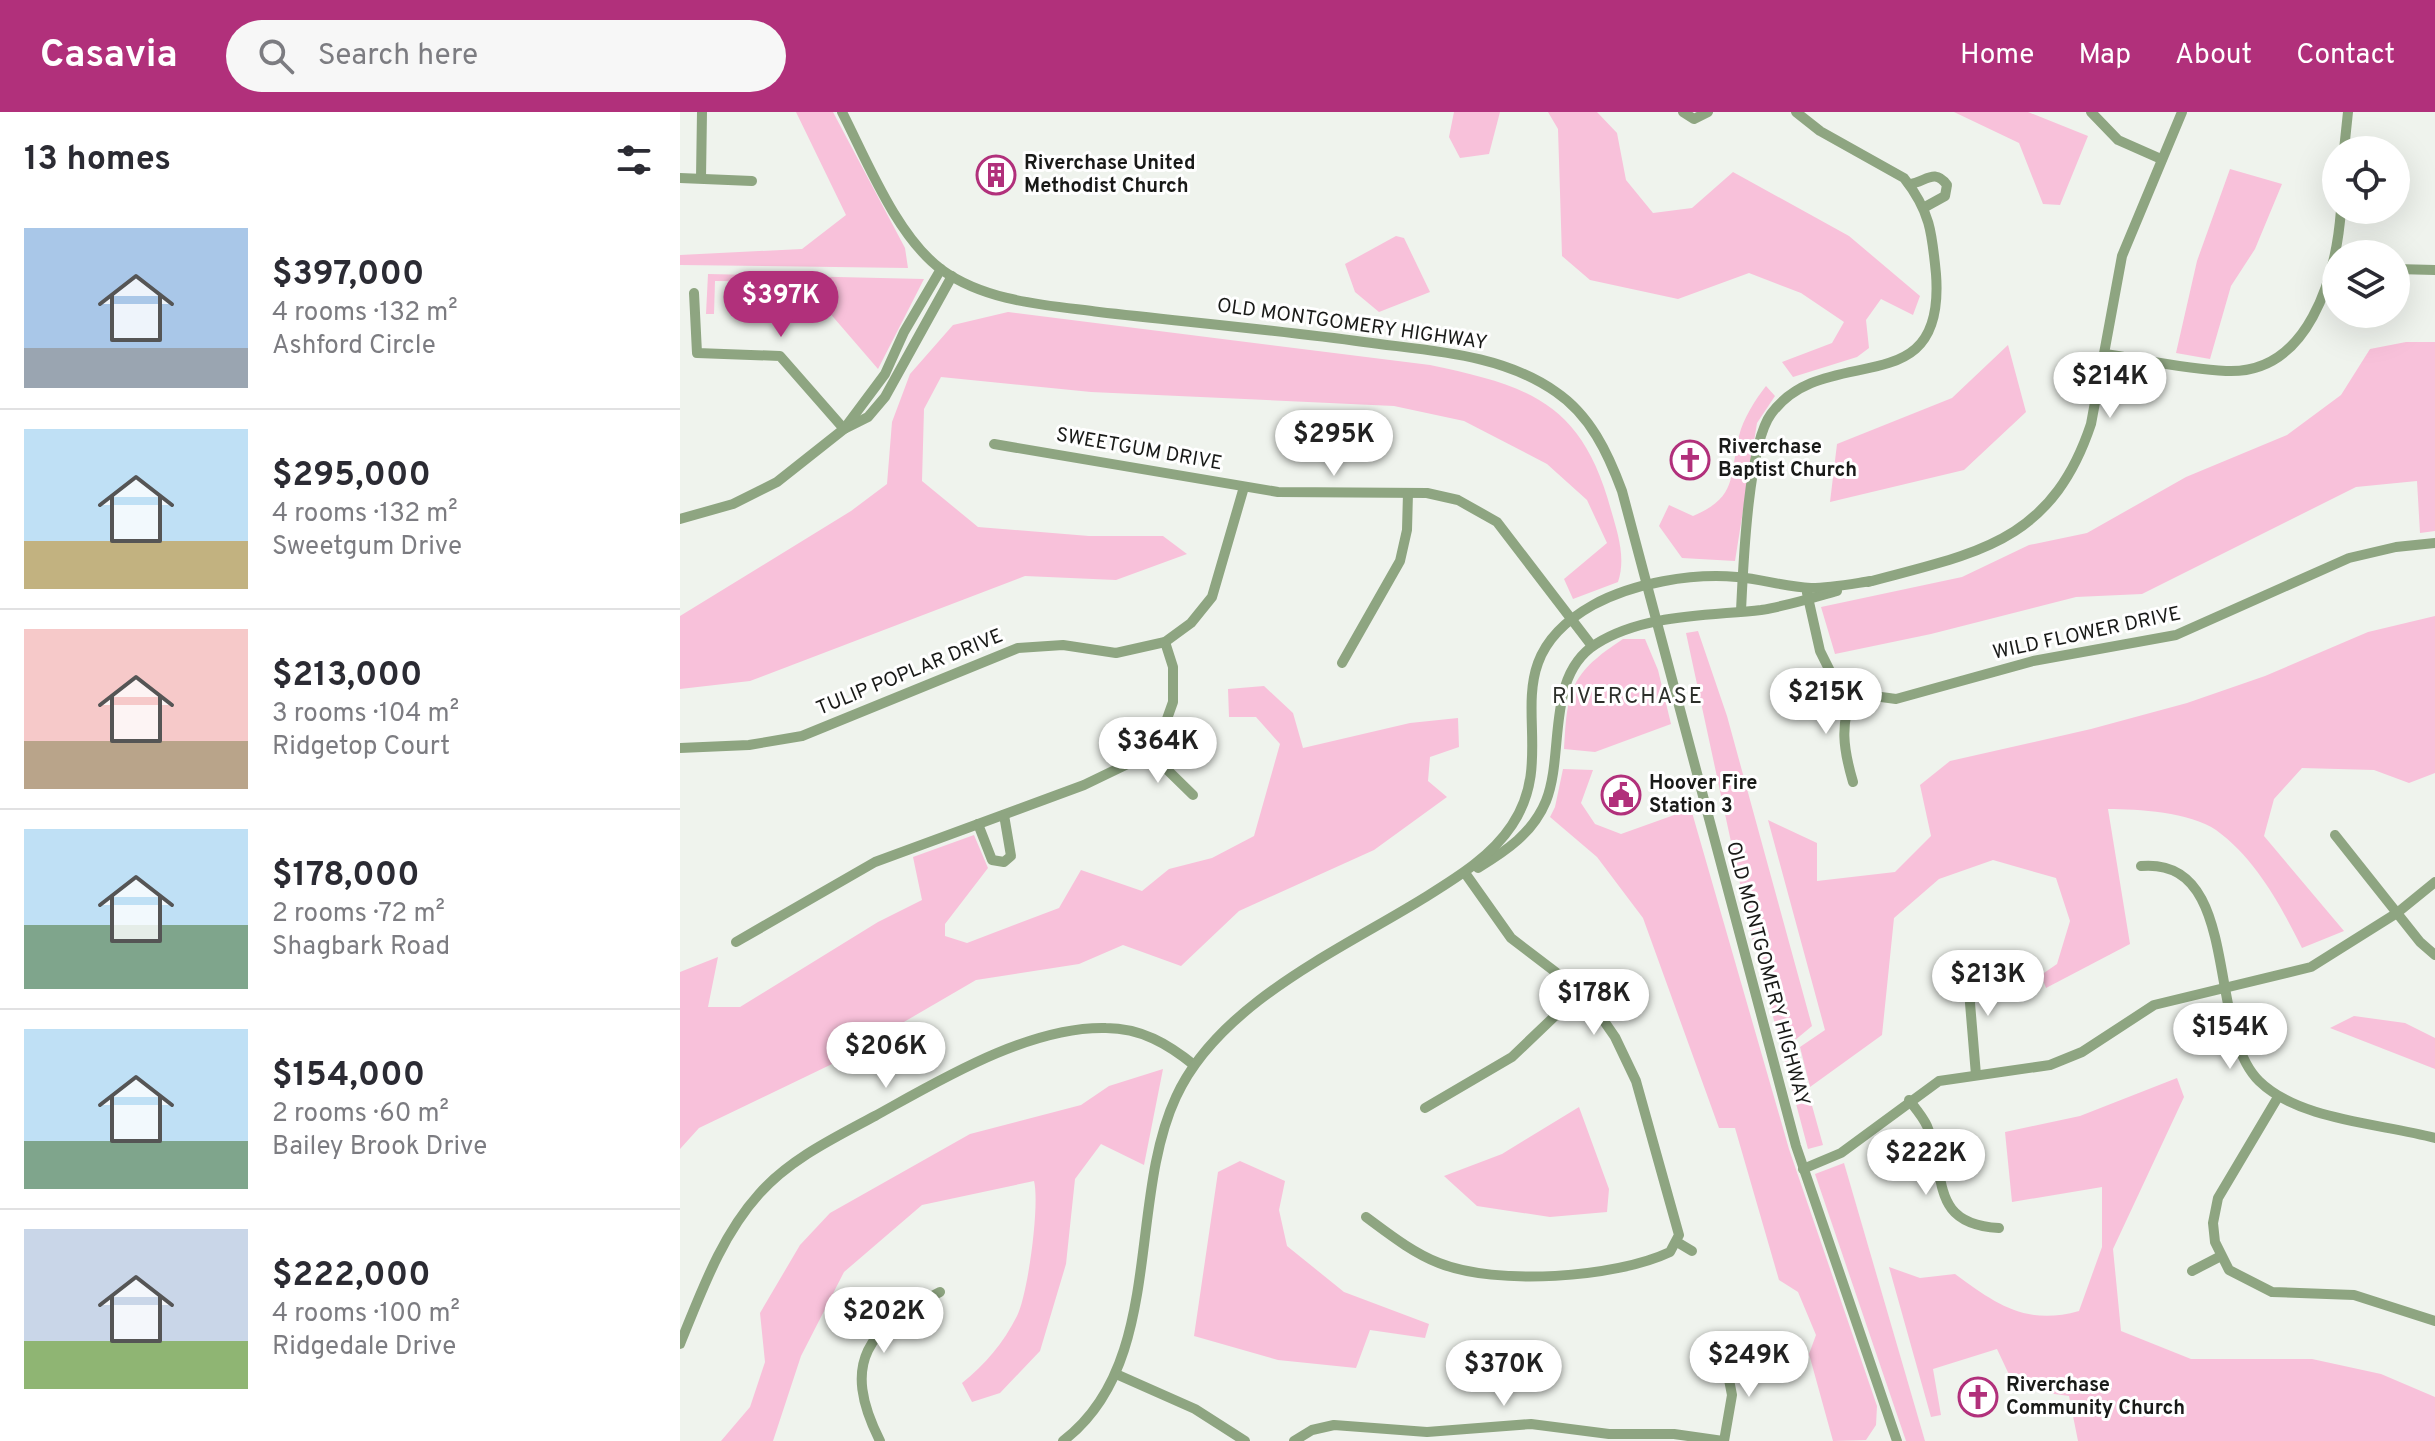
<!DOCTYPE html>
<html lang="en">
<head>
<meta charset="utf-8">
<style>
  body { margin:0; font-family:Overpass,sans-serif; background:#f7f7f7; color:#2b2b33; height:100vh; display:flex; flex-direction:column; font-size:30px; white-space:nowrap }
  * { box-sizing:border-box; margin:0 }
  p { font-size:26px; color:#7c7c81 }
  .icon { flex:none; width:44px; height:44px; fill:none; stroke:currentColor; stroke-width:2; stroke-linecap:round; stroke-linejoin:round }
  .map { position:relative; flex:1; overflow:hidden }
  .sheet { display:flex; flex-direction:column; background:#fff; width:680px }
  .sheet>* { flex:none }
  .fabs { position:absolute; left:1642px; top:24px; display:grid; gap:16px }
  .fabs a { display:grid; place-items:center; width:88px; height:88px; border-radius:50%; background:#fff; box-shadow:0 8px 32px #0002; font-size:40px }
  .price { position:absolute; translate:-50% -68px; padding:0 18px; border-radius:28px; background:#fff; color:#222; font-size:26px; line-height:52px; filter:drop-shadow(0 2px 4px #0008) }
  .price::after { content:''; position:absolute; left:50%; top:48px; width:24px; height:18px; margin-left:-12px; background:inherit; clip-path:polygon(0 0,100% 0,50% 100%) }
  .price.current { background:#b1307b; color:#fff }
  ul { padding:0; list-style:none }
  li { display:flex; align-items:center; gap:24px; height:200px; padding:0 24px }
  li+li { border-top:2px solid #e1e1e2 }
  li span { display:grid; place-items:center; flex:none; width:224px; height:160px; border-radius:0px; color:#555 }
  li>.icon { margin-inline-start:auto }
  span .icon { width:96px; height:96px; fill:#fffc; stroke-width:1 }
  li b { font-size:34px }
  h2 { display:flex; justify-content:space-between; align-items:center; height:96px; padding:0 24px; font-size:34px }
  header { display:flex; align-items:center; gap:48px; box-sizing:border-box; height:112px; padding:0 40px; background:#b1307b; color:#fff }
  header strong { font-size:38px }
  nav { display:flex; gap:44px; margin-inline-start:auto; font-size:28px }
  .search { width:560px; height:72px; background:#f7f7f7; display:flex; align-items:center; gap:20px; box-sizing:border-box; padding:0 28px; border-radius:44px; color:#7c7c81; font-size:30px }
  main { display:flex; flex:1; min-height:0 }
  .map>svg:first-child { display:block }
</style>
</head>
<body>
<header>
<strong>Casavia</strong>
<div class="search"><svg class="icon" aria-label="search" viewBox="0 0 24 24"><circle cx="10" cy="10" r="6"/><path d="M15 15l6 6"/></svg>Search here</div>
<nav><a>Home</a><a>Map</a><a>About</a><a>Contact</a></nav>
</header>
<main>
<section class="sheet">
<h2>13 homes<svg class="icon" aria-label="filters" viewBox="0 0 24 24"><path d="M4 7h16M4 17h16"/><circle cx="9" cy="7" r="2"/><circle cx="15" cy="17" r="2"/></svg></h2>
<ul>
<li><span style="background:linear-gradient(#a9c7e8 75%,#9aa5b1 0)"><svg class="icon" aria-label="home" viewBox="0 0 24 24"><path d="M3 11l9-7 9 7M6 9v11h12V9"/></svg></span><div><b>$397,000</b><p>4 rooms · 132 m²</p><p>Ashford Circle</p></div></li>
<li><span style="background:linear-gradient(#bfe0f5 70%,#c2b280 0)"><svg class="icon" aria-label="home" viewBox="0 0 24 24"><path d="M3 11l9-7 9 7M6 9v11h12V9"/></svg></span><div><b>$295,000</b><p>4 rooms · 132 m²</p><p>Sweetgum Drive</p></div></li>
<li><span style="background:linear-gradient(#f6c9c9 70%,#b9a48a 0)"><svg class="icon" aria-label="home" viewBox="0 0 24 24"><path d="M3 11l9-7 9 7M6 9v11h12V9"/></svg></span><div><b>$213,000</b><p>3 rooms · 104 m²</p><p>Ridgetop Court</p></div></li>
<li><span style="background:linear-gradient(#bfe0f5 60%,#7fa58c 0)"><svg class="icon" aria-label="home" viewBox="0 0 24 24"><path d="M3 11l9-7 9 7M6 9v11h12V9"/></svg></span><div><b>$178,000</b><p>2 rooms · 72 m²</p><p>Shagbark Road</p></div></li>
<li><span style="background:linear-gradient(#bfe0f5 70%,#7fa58c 0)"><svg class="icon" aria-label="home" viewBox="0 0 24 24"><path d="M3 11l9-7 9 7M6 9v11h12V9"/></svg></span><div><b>$154,000</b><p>2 rooms · 60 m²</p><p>Bailey Brook Drive</p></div></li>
<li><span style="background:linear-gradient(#c9d6e8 70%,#8fb573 0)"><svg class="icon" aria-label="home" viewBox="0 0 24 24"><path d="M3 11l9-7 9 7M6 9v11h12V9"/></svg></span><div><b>$222,000</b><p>4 rooms · 100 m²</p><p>Ridgedale Drive</p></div></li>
</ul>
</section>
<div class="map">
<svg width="1755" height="1329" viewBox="0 0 1755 1329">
  <rect width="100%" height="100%" fill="#eff3ed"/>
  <g fill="#f8c1da">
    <polygon points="116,0 153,0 225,136 228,156 0,153 0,143 122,137 166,103"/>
    <polygon points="774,0 820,0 809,42 780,46 769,25"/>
    <polygon points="868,0 917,0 937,21 946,68 973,101 1012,96 1053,60 1169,124 1240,184 1233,203 1201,187 1186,208 1189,236 1177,245 1113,265 1102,250 1152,231 1164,210 1121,181 1069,161 998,187 910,168 882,144 878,17"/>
    <polygon points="1274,0 1348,0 1408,24 1380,93 1363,92 1339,31"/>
    <polygon points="1550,57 1602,72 1575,137 1551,174 1530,247 1496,241 1517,149"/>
    <polygon points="716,124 724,126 750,180 699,200 675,180 665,152"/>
    <polygon points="28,162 244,167 198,257 123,170 35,169 34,202 26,202"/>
    <path d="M328 200 750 253C850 274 902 291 931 398 938 422 946 446 938 470L893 487 884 467 927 431 907 388 867 352 784 309 714 294 411 280 261 265 244 297 242 369 298 415 409 424H483L507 442 436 468 345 464 70 569 0 577V504L171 399 207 372 212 310 230 262 273 213Z"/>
    <polygon points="1726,230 1755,230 1755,419 1740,421 1737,369 1676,375 1462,482 1396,485 1251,522 1155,542 1141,495 1282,465 1349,433 1407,421 1506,365 1607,323 1661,283 1690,237"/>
    <polygon points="1328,233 1346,300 1284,358 1150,390 1157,332 1272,286"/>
    <path d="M1086 274 1095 284 1077 311 1055 449 1002 446 979 414 989 393 1013 404C1058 385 1049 365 1059 324 1063 307 1075 288 1086 274Z"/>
    <path d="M1755 504V661L1729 671 1694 658 1622 656 1594 687 1584 724 1664 819 1622 836C1601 794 1576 747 1536 718 1510 700 1458 697 1428 697L1450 832 1366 876 1361 863 1377 852 1390 809 1376 766 1313 748 1259 767 1214 806 1202 923 1130 975 1120 935 1145 918 1088 708 1137 731V769L1215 760 1251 724 1240 673 1270 649 1411 617 1507 591 1585 564 1688 520Z"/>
    <polygon points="1018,519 1047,604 1132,914 1114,929 1143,1033 1128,1037 1070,818 1006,521"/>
    <path d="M943 527H965L978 558 991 612 915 640 884 637C887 577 891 561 943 527Z"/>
    <polygon points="584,574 613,601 623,636 730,611 778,606 779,635 750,645 748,669 767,685 694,738 559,799 501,854 443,833 399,852 296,868 150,953 19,1016 0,1037 0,860 38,845 28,895 60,895 198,810 242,788 233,745 294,723 308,756 265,812 265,824 287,831 379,796 401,758 462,779 489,757 532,746 574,724 600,632 576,605 549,605 548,577"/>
    <polygon points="883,657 913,658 901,691 915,712 941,722 1011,697 1109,1037 1197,1294 1196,1313 1186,1328 1153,1329 1129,1242 1136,1223 1118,1180 1099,1168 1055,1016 1039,1016 963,806 917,745 870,705 875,695"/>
    <polygon points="1674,904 1725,911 1755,926 1755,957 1650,916"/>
    <path d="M483 957 464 1053 421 1032 395 1067 386 1152 360 1239 320 1281 292 1290 282 1271C305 1253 324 1230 337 1204 348 1182 360 1092 354 1069L242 1093 164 1160 121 1244 93 1329H41L70 1295 85 1250 80 1201 120 1133 150 1101 290 1022 401 993 429 974Z"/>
    <path d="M1497 966 1504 985 1433 1137 1441 1219 1511 1247H1632L1701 1262 1755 1285V1329H1398L1389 1284 1360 1280 1333 1271 1317 1237 1253 1257 1261 1303 1251 1305 1209 1155 1240 1166 1275 1162C1316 1192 1346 1214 1399 1199L1422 1135V1075L1332 1090 1325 1020 1400 1004Z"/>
    <polygon points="899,995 929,1077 927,1100 870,1105 797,1094 764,1064 822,1042"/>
    <polygon points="560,1049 605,1069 599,1098 607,1134 664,1180 749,1212 745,1226 690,1218 676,1256 598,1248 514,1224 538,1060"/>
    <polygon points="1164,1051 1245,1329 1226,1329 1135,1062"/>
  </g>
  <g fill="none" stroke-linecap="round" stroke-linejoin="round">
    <g stroke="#8ea581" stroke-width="10">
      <path d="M162 0C187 49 217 125 262 158 307 190 366 193 419 200 507 210 596 218 684 230 749 239 821 241 876 280 910 303 928 341 942 379L1116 1034 1217 1329"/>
      <polyline points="1003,0 1014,7 1028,0"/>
      <polyline points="1411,0 1438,28 1481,47"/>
      <polyline points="1664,38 1668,0"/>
      <polyline points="0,66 72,69"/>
      <polyline points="21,66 22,0"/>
      <path d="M1229 72C1245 71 1254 55 1267 73L1265 84 1245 95"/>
      <polyline points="1716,157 1755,158"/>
      <polyline points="14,181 17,241 100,244 164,317"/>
      <path d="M1425 242C1465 248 1506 257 1546 259 1629 263 1656 164 1661 98"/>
      <polyline points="166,316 188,305 205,285 272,164"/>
      <polyline points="314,332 598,380 747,381 778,388 817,410 912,534"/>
      <polyline points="0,407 53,392 97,370 164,317 205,262 224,220 261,157"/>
      <path d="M1188 470C1295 441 1371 432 1411 312L1442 144 1502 0"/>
      <polyline points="1127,481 1140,539 1151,561 1179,582 1216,587 1353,549 1496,523 1669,446 1716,435 1755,431"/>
      <path d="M1061 499C1063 457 1068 333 1091 302 1146 227 1266 296 1256 162 1252 120 1250 99 1224 66L1140 19 1116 0"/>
      <polyline points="662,551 720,449 727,418 728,381"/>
      <path d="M1173 579C1160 613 1163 636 1173 670"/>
      <polyline points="0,636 69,633 122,624 338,536 383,533 436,541 485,530 511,511 532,485 564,375"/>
      <polyline points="468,639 513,683"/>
      <polyline points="298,712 312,748 324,750 331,744 324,703"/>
      <polyline points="1655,723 1740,830 1755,843"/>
      <path d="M1461 754C1563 745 1525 916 1579 969 1620 1009 1700 1011 1755 1026"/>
      <path d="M798 756C826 739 853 721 866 689 885 641 865 564 916 532 964 502 1027 504 1081 498 1107 494 1132 486 1157 479"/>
      <polyline points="56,830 195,750 404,673 462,645 483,618 493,590 493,555 485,530"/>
      <polyline points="1296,963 1290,891 1297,849"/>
      <polyline points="1598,985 1538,1086 1533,1111 1535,1130 1549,1158 1592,1180 1674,1183 1755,1209"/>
      <path d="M1229 988C1236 997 1243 1005 1247 1014 1268 1062 1247 1112 1319 1116"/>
      <polyline points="745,996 832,945 899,881"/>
      <polyline points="1123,1057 1161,1041 1259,969 1370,953 1402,940 1474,893 1631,855 1717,801 1755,770"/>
      <path d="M686 1105C709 1122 733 1141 759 1151 816 1174 935 1166 990 1140L999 1123 956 969 935 925 917 899 886 868 831 826 785 761"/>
      <polyline points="997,1130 1012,1139"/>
      <polyline points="1512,1159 1541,1144"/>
      <path d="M0 1232C21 1181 41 1124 79 1082 110 1047 154 1026 195 1004 260 968 349 914 426 916 461 916 488 932 514 953"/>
      <polyline points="436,1262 515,1297 565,1329"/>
      <path d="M200 1329C160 1250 188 1216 260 1180"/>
      <path d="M383 1329C485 1252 447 1090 496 985 539 891 660 838 744 786 776 766 811 745 832 713 885 634 804 554 913 493 953 471 1012 461 1057 465 1082 467 1106 475 1131 476 1151 476 1171 472 1191 469"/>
      <polyline points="614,1329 632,1318 654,1313 747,1320 851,1312 929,1322 994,1322 1043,1329"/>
      <polyline points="1044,1329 1052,1283 1045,1247"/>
    </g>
  </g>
  <defs>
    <g id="building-ring" transform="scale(2)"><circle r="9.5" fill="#fff" stroke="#b1307b" stroke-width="1.5"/><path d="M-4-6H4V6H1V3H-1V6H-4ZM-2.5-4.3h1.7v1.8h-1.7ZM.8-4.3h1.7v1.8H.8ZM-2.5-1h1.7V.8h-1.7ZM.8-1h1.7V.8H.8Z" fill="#b1307b"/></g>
    <g id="church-ring" transform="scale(2)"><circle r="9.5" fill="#fff" stroke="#b1307b" stroke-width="1.5"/><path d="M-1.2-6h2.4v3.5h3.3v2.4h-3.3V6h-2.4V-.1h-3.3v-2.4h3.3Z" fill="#b1307b"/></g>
    <g id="civic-ring" transform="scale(2)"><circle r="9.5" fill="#fff" stroke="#b1307b" stroke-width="1.5"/><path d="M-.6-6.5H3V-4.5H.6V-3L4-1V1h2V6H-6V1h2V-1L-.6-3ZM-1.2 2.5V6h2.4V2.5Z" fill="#b1307b"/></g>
  </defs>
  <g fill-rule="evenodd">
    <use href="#building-ring" x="316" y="63"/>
    <use href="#church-ring" x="1010" y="348"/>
    <use href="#civic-ring" x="941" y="683"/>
    <use href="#church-ring" x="1298" y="1285"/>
  </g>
  <g text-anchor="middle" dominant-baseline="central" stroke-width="6" stroke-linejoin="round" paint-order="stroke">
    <g font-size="20" font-weight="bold" fill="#191a18" stroke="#fff" text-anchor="start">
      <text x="344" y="52">Riverchase United<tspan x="344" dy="23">Methodist Church</tspan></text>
      <text x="1038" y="336">Riverchase<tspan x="1038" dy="23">Baptist Church</tspan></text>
      <text x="969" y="672">Hoover Fire<tspan x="969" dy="23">Station 3</tspan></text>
      <text x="1326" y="1274">Riverchase<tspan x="1326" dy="23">Community Church</tspan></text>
    </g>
    <g font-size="20" fill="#191a18" stroke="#fff">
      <text transform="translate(672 213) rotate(8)">OLD MONTGOMERY HIGHWAY</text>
      <text transform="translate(459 338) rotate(10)">SWEETGUM DRIVE</text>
      <text transform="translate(1407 522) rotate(-12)">WILD FLOWER DRIVE</text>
      <text transform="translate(230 561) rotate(-22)">TULIP POPLAR DRIVE</text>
      <text transform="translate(1087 862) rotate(75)">OLD MONTGOMERY HIGHWAY</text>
    </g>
    <g font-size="22" letter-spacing="2" fill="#2c2f2a" stroke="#fff">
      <text x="948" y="585">RIVERCHASE</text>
    </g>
  </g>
</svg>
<div class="fabs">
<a><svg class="icon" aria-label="locate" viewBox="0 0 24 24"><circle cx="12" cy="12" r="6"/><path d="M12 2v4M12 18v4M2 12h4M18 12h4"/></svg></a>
<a><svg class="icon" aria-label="layers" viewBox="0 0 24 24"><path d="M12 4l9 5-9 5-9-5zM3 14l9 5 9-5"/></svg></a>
</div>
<b class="price current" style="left:101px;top:227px">$397K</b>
<b class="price" style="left:1430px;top:308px">$214K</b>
<b class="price" style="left:654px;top:366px">$295K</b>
<b class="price" style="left:1146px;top:624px">$215K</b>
<b class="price" style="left:478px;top:673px">$364K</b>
<b class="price" style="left:1308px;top:906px">$213K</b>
<b class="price" style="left:914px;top:925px">$178K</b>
<b class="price" style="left:1550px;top:959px">$154K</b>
<b class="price" style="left:206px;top:978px">$206K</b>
<b class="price" style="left:1246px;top:1085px">$222K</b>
<b class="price" style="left:204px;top:1243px">$202K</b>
<b class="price" style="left:1069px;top:1287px">$249K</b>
<b class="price" style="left:824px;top:1296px">$370K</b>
</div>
</main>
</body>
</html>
